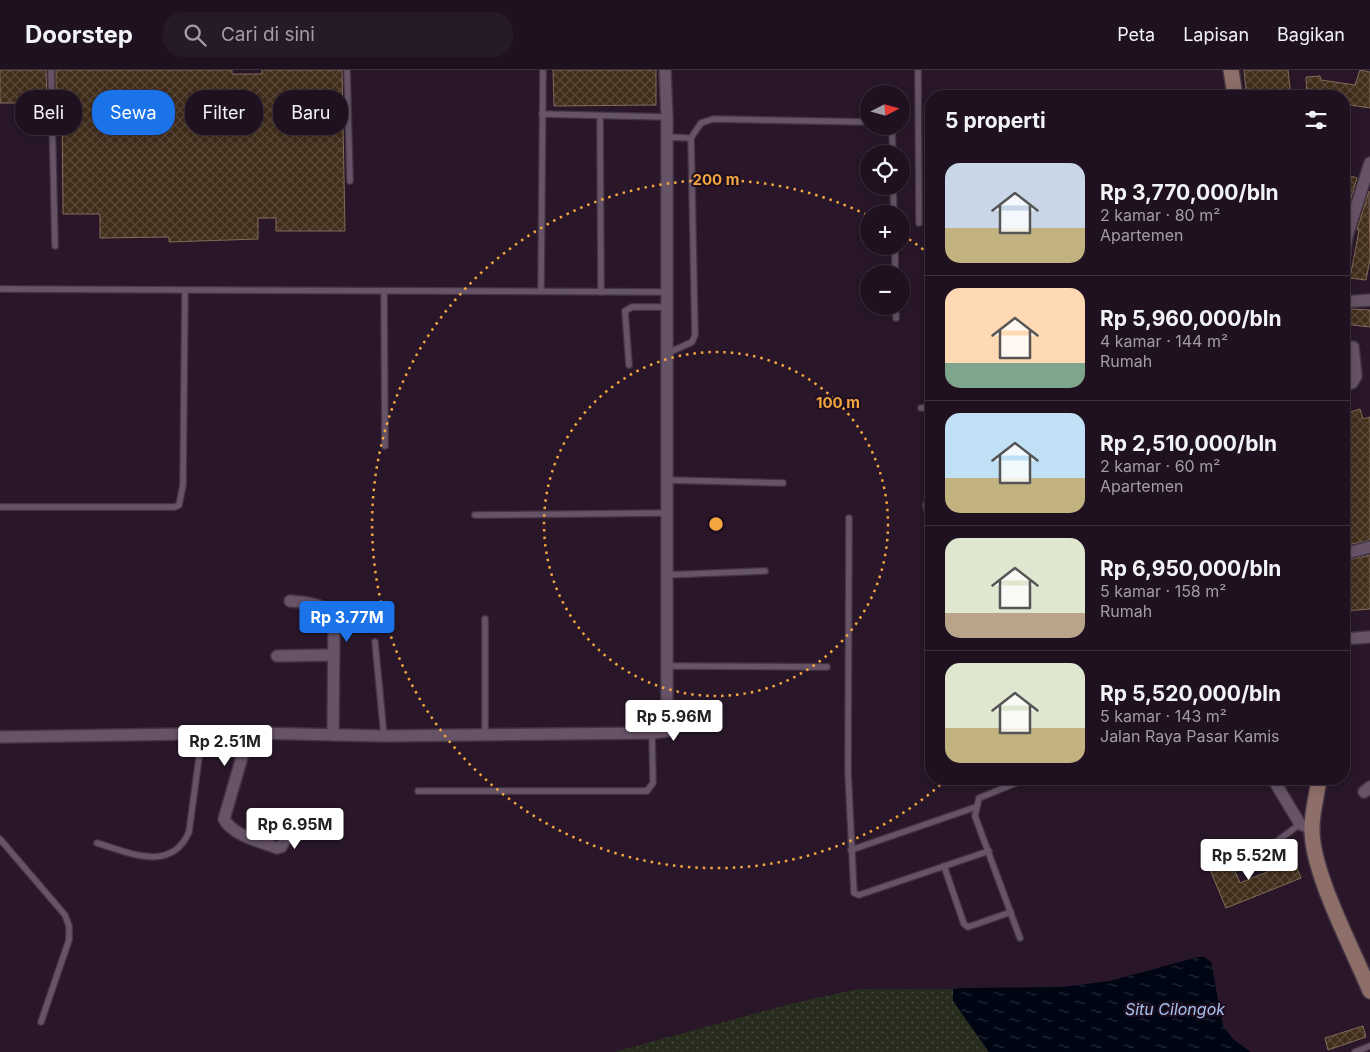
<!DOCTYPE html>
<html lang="id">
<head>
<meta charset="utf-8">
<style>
  body { margin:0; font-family:Inter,sans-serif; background:#271a28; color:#f1f3f6; height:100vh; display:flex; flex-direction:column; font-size:19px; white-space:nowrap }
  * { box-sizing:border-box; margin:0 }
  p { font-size:16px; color:#a19da4 }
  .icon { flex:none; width:28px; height:28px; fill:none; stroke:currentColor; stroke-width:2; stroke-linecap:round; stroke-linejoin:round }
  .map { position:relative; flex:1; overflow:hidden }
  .sheet { position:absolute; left:925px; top:20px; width:425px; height:695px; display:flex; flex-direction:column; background:#1f111f; border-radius:20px; box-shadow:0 2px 12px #0003,0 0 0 1px #3c313d }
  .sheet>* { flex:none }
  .top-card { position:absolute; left:15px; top:20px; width:475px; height:45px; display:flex; gap:10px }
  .needle { width:32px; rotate:84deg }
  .buttons { position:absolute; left:860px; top:15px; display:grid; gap:10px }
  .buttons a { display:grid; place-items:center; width:50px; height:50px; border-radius:50%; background:#1f111f; box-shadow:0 2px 12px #0003,0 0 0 1px #3c313d; font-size:25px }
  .price { position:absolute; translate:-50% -42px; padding:0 11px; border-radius:5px; background:#fff; color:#222; font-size:16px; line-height:32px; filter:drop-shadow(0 1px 2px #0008) }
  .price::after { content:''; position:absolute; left:50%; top:30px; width:15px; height:11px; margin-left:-8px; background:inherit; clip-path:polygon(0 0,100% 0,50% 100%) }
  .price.selected { background:#1a73e8; color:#fff }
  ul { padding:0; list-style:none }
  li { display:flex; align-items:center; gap:15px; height:125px; padding:0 20px }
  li+li { border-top:1px solid #3c313d }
  li span { display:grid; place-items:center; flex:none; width:140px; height:100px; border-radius:15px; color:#555 }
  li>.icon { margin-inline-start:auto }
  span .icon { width:60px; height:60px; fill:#fffc; stroke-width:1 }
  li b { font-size:21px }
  h2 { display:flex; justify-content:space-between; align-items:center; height:60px; padding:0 20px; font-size:21px }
  .pill { padding:0 18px; border-radius:20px; background:#1f111f; box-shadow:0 2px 12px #0003,0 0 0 1px #3c313d; font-size:18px; line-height:45px }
  .pill.selected { background:#1a73e8; color:#fff }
  header { display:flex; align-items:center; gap:30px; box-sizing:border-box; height:70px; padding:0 25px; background:#1f111f; border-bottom:1px solid #3c313d }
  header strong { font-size:24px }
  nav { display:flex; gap:28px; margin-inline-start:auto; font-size:18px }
  .search { width:350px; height:45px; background:#271a28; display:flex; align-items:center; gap:12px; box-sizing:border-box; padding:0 18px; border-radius:20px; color:#a19da4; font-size:19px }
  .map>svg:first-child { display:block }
</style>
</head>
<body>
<header>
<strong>Doorstep</strong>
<div class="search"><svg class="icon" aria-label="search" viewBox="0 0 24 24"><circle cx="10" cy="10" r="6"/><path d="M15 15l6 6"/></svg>Cari di sini</div>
<nav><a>Peta</a><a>Lapisan</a><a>Bagikan</a></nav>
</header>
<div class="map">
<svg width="1370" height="982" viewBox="0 0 1370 982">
  <defs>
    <pattern id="grass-dots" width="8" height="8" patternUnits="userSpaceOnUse" patternTransform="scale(1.25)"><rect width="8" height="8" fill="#272c1d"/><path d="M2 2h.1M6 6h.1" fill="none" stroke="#474a3e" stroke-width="1.8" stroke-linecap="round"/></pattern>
    <pattern id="water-ripples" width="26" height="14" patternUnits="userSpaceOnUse" patternTransform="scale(1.25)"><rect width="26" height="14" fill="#000514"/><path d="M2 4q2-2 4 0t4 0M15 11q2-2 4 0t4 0" fill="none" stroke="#262936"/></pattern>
    <pattern id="building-cross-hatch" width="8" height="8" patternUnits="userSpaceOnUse" patternTransform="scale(1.25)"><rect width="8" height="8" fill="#402d1a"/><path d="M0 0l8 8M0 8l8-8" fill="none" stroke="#5c4b3c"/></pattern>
  </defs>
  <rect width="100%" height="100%" fill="#291729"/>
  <polygon fill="url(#grass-dots)" points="858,919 953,919 953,931 989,982 614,982 790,934"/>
  <polygon fill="url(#water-ripples)" points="1198,887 1204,887 1211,892 1223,956 1234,970 1251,982 989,982 953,931 953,919 960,918 1062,917 1110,911"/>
  <g fill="url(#building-cross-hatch)" stroke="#826c58">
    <polygon points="0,0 46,0 47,33 0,33"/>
    <polygon points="56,0 232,0 232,4 262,4 262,0 342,0 345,161 276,161 276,148 258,148 258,169 169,172 169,167 100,168 100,144 63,144 62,33 56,33"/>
    <polygon points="553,0 656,0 656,35 554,36"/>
    <polygon points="1244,0 1288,0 1291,26 1264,26 1263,20 1246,22"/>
    <polygon points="1360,0 1370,2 1370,38 1344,34 1344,26 1307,26 1306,7 1320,6 1321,10 1355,15"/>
    <polygon points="1344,104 1357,108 1344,151"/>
    <polygon points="1369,121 1370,189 1366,210 1350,208 1359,160 1357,160"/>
    <polygon points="1350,239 1370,240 1370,257 1344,254 1344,241"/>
    <polygon points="1346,284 1348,304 1344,307 1344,285"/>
    <polygon points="1360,339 1363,349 1370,347 1370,470 1344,476 1344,344"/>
    <polygon points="1370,485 1370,539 1344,541 1344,491"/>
    <polygon points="1229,786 1240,813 1294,791 1301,808 1226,838 1208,795"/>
    <polygon points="1363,956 1366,967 1328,980 1325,968"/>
  </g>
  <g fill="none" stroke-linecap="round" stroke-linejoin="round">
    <g stroke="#423442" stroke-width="8">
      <g id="lane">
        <polyline points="51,0 55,176"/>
        <polyline points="347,0 350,111"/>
        <polyline points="918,0 919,153"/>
        <polyline points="542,44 667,47"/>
        <polyline points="600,46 601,222"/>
        <polyline points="888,56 892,61 893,84"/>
        <polyline points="667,67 691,68"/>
        <polyline points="893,116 894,144"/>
        <polyline points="895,176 895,204"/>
        <polyline points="0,219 668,222"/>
        <polyline points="384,221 385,376"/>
        <polyline points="541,221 543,0"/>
        <polyline points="896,236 896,248"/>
        <polyline points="668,283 692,272 695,265 691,68 701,53 713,49 869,52"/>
        <polyline points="629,295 625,241 632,237 668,237"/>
        <polyline points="921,338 931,337"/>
        <polyline points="667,410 783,413"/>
        <polyline points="931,424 926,435 931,456"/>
        <polyline points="0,437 175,437 179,435 183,415 185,220"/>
        <polyline points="475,445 666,443"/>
        <polyline points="849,448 848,702 854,823 859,825 989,781"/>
        <polyline points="666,505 765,501"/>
        <polyline points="375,572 384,666"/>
        <polyline points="666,596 827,597"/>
        <polyline points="485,664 485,549"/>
        <polyline points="418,721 647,721 653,713 652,663"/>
        <polyline points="0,769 65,845 69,856 69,870 41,952"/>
        <path d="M97 773C130 783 171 803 189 762L202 665"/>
        <polyline points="851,780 976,737"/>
        <polyline points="1253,789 1300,754"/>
        <polyline points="944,796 964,854 968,857 1011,842"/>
        <polyline points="1020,868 975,746 979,728 1026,709"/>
        <polyline points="1355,982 1370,976"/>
      </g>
    </g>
    <g stroke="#423442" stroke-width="14">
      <g id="street">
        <polyline points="1344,190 1347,166 1370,93"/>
        <polyline points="1344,232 1370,230"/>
        <polyline points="1344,315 1352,313 1356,306 1353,277"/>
        <polyline points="1344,484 1370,477"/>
        <path d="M290 531C308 533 327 532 334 552L333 665"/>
        <polyline points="1344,569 1370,567"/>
        <polyline points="277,586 334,585"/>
        <path d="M249 663 224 749C232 765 261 772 277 778L281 777 292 758"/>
        <polyline points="0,667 249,663 384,666 652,663 667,661 667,47 665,0"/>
        <polyline points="1273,709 1300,754 1312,759"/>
        <polyline points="1364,722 1370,717"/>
      </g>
    </g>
    <g stroke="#423442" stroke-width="18">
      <g id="secondary">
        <polyline points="1231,0 1235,26"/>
        <path d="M1319 709C1317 725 1312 742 1312 758 1311 802 1353 879 1370 921"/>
      </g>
    </g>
    <use href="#lane" stroke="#675367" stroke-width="5.5"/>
    <use href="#street" stroke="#675367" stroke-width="11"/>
    <use href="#secondary" stroke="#8e6e69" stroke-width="15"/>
  </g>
  <g fill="none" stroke="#f1a640" stroke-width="2.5" stroke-dasharray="2.5 5">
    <circle cx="716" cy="454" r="172"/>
    <path d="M946 710A344 344 0 1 1 867 145M903 165A344 344 0 0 1 930 185"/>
  </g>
  <g text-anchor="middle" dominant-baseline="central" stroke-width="4" stroke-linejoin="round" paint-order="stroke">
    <g font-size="16" font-style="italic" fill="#a2c1ed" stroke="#1f0e1f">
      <text x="1175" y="939">Situ Cilongok</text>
    </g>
  </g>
  <circle cx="716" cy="454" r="8" fill="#f1a640" stroke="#1f0e1f" stroke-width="2.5"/>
  <g font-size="15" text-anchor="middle" font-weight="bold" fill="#f1a640" stroke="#1f0e1f" stroke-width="4" stroke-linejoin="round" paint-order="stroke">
    <text x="716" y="115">200 m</text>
    <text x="838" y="338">100 m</text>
  </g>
</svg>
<div class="buttons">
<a><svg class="needle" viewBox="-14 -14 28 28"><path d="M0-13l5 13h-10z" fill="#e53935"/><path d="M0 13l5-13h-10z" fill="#a19da4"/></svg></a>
<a><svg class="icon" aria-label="locate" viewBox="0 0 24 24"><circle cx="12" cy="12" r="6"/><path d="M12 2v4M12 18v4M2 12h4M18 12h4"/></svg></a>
<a>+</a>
<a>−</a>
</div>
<b class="price selected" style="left:347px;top:573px">Rp 3.77M</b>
<b class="price" style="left:674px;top:672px">Rp 5.96M</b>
<b class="price" style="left:225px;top:697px">Rp 2.51M</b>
<b class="price" style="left:295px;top:780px">Rp 6.95M</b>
<b class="price" style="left:1249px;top:811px">Rp 5.52M</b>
<div class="top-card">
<a class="pill">Beli</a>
<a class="pill selected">Sewa</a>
<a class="pill">Filter</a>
<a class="pill">Baru</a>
</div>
<section class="sheet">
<h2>5 properti<svg class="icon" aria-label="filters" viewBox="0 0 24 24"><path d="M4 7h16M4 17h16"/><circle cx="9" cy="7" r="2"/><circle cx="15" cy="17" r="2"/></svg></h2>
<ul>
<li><span style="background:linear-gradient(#c9d6e8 65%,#c2b280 0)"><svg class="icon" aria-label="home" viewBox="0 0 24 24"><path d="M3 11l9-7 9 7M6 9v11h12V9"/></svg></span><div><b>Rp 3,770,000/bln</b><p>2 kamar · 80 m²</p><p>Apartemen</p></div></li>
<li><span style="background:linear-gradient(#ffd9b3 75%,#7fa58c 0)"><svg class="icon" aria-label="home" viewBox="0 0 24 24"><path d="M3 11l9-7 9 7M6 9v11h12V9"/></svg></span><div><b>Rp 5,960,000/bln</b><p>4 kamar · 144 m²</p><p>Rumah</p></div></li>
<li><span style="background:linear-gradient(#bfe0f5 65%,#c2b280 0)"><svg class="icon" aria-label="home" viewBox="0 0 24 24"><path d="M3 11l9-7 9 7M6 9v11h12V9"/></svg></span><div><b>Rp 2,510,000/bln</b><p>2 kamar · 60 m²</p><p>Apartemen</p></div></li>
<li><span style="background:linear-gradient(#dfe7d0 75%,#b9a48a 0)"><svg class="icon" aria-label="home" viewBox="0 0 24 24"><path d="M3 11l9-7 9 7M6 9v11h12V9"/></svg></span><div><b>Rp 6,950,000/bln</b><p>5 kamar · 158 m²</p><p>Rumah</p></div></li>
<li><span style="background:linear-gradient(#dfe7d0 65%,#c2b280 0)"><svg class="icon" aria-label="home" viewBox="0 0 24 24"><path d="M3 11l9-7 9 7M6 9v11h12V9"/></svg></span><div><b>Rp 5,520,000/bln</b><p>5 kamar · 143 m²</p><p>Jalan Raya Pasar Kamis</p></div></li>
</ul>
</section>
</div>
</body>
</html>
